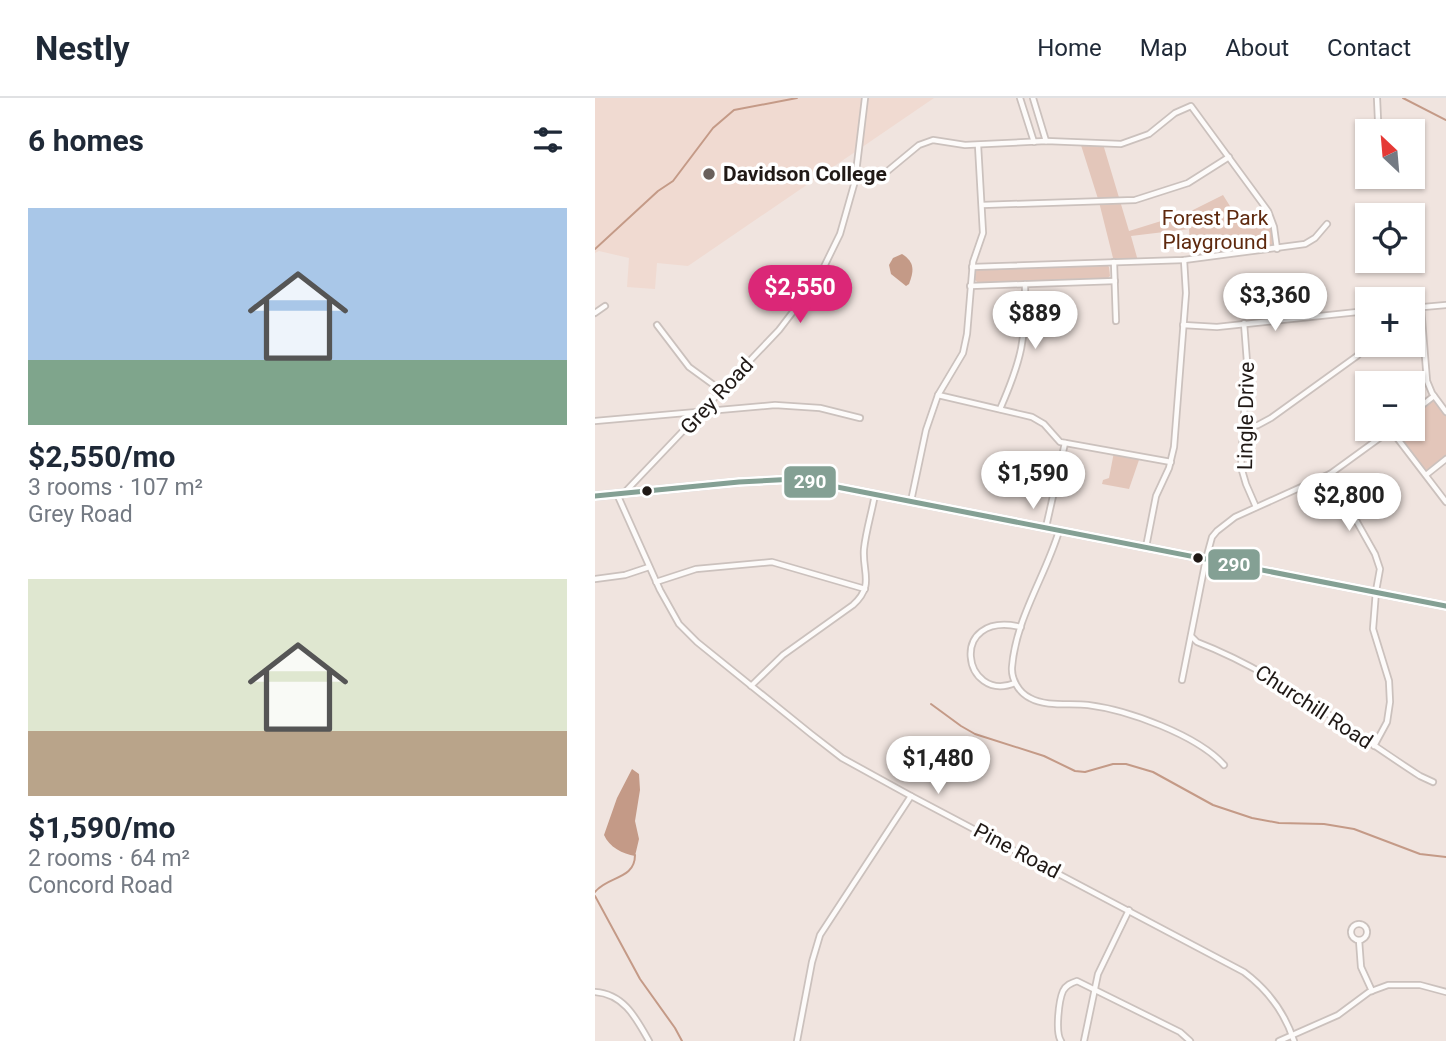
<!DOCTYPE html>
<html lang="en">
<head>
<meta charset="utf-8">
<style>
  body { margin:0; font-family:Roboto,sans-serif; background:#f2f2f3; color:#1f2937; height:100vh; display:flex; flex-direction:column; font-size:26px; white-space:nowrap }
  * { box-sizing:border-box; margin:0 }
  p { font-size:23px; color:#747a83 }
  .icon { flex:none; width:38px; height:38px; fill:none; stroke:currentColor; stroke-width:2; stroke-linecap:round; stroke-linejoin:round }
  .map { position:relative; flex:1; overflow:hidden }
  .panel { display:flex; flex-direction:column; background:#fff; width:595px }
  .panel>* { flex:none }
  .needle { width:46px; rotate:334deg }
  .fabs { position:absolute; left:760px; top:21px; display:grid; gap:14px }
  .fabs a { display:grid; place-items:center; width:70px; height:70px; border-radius:0px; background:#fff; box-shadow:0 2px 5px #0004; font-size:35px }
  .price { position:absolute; translate:-50% -60px; padding:0 16px; border-radius:24px; background:#fff; color:#222; font-size:23px; line-height:46px; filter:drop-shadow(0 2px 4px #0008) }
  .price::after { content:''; position:absolute; left:50%; top:42px; width:21px; height:16px; margin-left:-10px; background:inherit; clip-path:polygon(0 0,100% 0,50% 100%) }
  .price.active { background:#db2777; color:#fff }
  ul { padding:0; list-style:none }
  li { display:grid; align-content:center; gap:14px; height:371px; padding:0 28px }
  li span { display:grid; place-items:center; height:217px; border-radius:0px; color:#555 }
  li>.icon { margin-inline-start:auto }
  span .icon { width:126px; height:126px; fill:#fffc; stroke-width:1 }
  li b { font-size:30px }
  h2 { display:flex; justify-content:space-between; align-items:center; height:84px; padding:0 28px; font-size:30px }
  header { display:flex; align-items:center; gap:42px; box-sizing:border-box; height:98px; padding:0 35px; background:#fff; border-bottom:2px solid #e0e1e3 }
  header strong { font-size:33px }
  nav { display:flex; gap:38px; margin-inline-start:auto; font-size:24px }
  main { display:flex; flex:1; min-height:0 }
  .map>svg:first-child { display:block }
</style>
</head>
<body>
<header>
<strong>Nestly</strong>
<nav><a>Home</a><a>Map</a><a>About</a><a>Contact</a></nav>
</header>
<main>
<section class="panel">
<h2>6 homes<svg class="icon" aria-label="filters" viewBox="0 0 24 24"><path d="M4 7h16M4 17h16"/><circle cx="9" cy="7" r="2"/><circle cx="15" cy="17" r="2"/></svg></h2>
<ul>
<li><span style="background:linear-gradient(#a9c7e8 70%,#7fa58c 0)"><svg class="icon" aria-label="home" viewBox="0 0 24 24"><path d="M3 11l9-7 9 7M6 9v11h12V9"/></svg></span><div><b>$2,550/mo</b><p>3 rooms · 107 m²</p><p>Grey Road</p></div></li>
<li><span style="background:linear-gradient(#dfe7d0 70%,#b9a48a 0)"><svg class="icon" aria-label="home" viewBox="0 0 24 24"><path d="M3 11l9-7 9 7M6 9v11h12V9"/></svg></span><div><b>$1,590/mo</b><p>2 rooms · 64 m²</p><p>Concord Road</p></div></li>
</ul>
</section>
<div class="map">
<svg width="851" height="943" viewBox="0 0 851 943">
  <rect width="100%" height="100%" fill="#f0e4df"/>
  <polygon fill="#f0dad1" points="0,0 339,0 93,168 62,165 60,191 32,189 34,160 4,153 0,155"/>
  <g fill="#e3c6ba">
    <polygon points="485,44 508,46 534,133 592,115 628,97 645,124 668,108 677,122 681,150 596,161 594,131 536,138 543,163 519,164 504,104"/>
    <polygon points="512,167 514,169 515,178 512,181 383,185 379,181 380,173 386,171"/>
    <polygon points="839,299 851,315 851,360 831,376 797,332 817,331 817,316"/>
    <polygon points="519,354 545,359 534,391 507,386 508,382 514,380"/>
  </g>
  <g fill="#c49a87">
    <path d="M307 156C320 164 319 173 314 186L311 188 296 176 294 167 298 160Z"/>
    <path d="M37 671 44 676 45 692 40 723 44 741 40 758C28 756 14 749 9 737L22 700Z"/>
  </g>
  <g fill="none" stroke-linecap="round" stroke-linejoin="round">
    <g stroke="#c49a87" stroke-width="2">
      <polyline points="808,0 851,22"/>
      <polyline points="0,151 63,93 78,83 118,30 139,12 202,0"/>
      <polyline points="336,606 366,628 380,636 449,658 480,673 490,674 518,666 531,666 558,674 618,707 657,720 684,725 729,726 759,731 825,756 851,759"/>
      <path d="M0 794C12 778 40 782 40 757"/>
      <polyline points="0,798 45,881 80,930 87,943"/>
    </g>
    <g stroke="#cbc1bd" stroke-width="8">
      <g id="minor">
        <polyline points="425,0 439,44"/>
        <polyline points="438,0 451,43"/>
        <polyline points="782,0 783,22"/>
        <polyline points="261,77 289,76 324,47 338,42 370,47 451,43 526,46 554,36 580,15 596,8 673,113 679,129 682,151"/>
        <polyline points="387,107 540,102 593,85 634,59"/>
        <polyline points="519,164 521,223"/>
        <polyline points="377,169 589,162 710,146 720,140 732,126"/>
        <polyline points="375,188 520,183"/>
        <polyline points="826,209 832,283 837,295 851,314"/>
        <polyline points="817,210 851,207"/>
        <polyline points="0,215 10,208"/>
        <polyline points="649,225 652,264 646,369 651,386 661,409"/>
        <polyline points="62,227 94,269 127,293"/>
        <polyline points="588,227 622,229 772,213"/>
        <polyline points="343,297 437,319 449,326 465,344 576,364"/>
        <path d="M405 311C427 261 431 241 430 186"/>
        <polyline points="817,315 839,298"/>
        <polyline points="0,323 180,307 225,310 265,320"/>
        <polyline points="649,330 663,327 676,320 762,258 772,247"/>
        <polyline points="796,332 851,404"/>
        <polyline points="735,376 780,456 785,471 781,493 778,531 794,583 795,604 792,624 779,648"/>
        <polyline points="831,377 851,361"/>
        <polyline points="30,394 184,232 223,181 245,136 260,83 270,0"/>
        <path d="M22 396 65 492 84 526 102 544 216 636 247 660 316 698 649 874C673 892 690 915 699 943"/>
        <polyline points="316,403 331,332 343,297 368,255 372,236 378,164 388,135 383,47"/>
        <polyline points="451,429 470,345"/>
        <path d="M464 433C450 479 421 520 417 569 416 581 424 595 435 600 451 609 475 605 493 607 533 612 602 637 629 667"/>
        <polyline points="551,449 561,398 574,370 579,349 591,195 589,162"/>
        <polyline points="0,481 30,477 54,469"/>
        <polyline points="61,484 101,471 177,464 270,491"/>
        <path d="M597 539 602 544C683 575 752 631 825 678L838 684"/>
        <polyline points="587,582 611,461 617,439 622,433 640,419 735,376 797,331"/>
        <path d="M420 585C368 606 352 512 426 529"/>
        <path d="M156 588 188 557 258 507C280 487 267 474 269 451 271 432 277 414 280 396"/>
        <circle cx="764" cy="834" r="8"/>
        <polyline points="764,842 766,869 777,893"/>
        <path d="M0 894C29 896 41 920 54 943"/>
        <polyline points="202,943 217,864 225,837 316,698"/>
        <path d="M466 943C460 934 464 902 468 893 471 887 476 885 482 883L585 934 595 943"/>
        <polyline points="489,943 503,876 534,812"/>
        <polyline points="684,943 743,917 774,894 793,887 825,887 851,894"/>
      </g>
    </g>
    <g stroke="#cbc1bd" stroke-width="10">
      <polyline id="secondary" points="0,398 144,384 201,381 851,508"/>
    </g>
    <use href="#minor" stroke="#fdfbfa" stroke-width="4.5"/>
    <use href="#secondary" stroke="#fdfbfa" stroke-width="6"/>
    <g stroke="#fff" stroke-width="10">
      <polyline id="bus-1" points="0,398 144,384 201,381 851,508"/>
    </g>
    <use href="#bus-1" stroke="#84a094" stroke-width="5"/>
  </g>
  <circle fill="#69605c" stroke="#fff" stroke-width="2.5" cx="114" cy="76" r="7"/>
  <g fill="#201916" stroke="#fff" stroke-width="2.5">
    <circle cx="52" cy="393" r="6"/>
    <circle cx="603" cy="460" r="6"/>
  </g>
  <g text-anchor="middle" dominant-baseline="central" stroke-width="7" stroke-linejoin="round" paint-order="stroke">
    <g font-size="21" font-weight="bold" fill="#201916" stroke="#fff" text-anchor="start">
      <text x="128" y="76">Davidson College</text>
    </g>
    <g font-size="21" fill="#5e290e" stroke="#fff">
      <text x="620" y="120">Forest Park<tspan x="620" dy="24">Playground</tspan></text>
    </g>
    <g font-size="21" fill="#201916" stroke="#fff">
      <text transform="translate(122 298) rotate(-47)">Grey Road</text>
      <text transform="translate(651 318) rotate(-89)">Lingle Drive</text>
      <text transform="translate(719 609) rotate(33)">Churchill Road</text>
      <text transform="translate(422 753) rotate(28)">Pine Road</text>
    </g>
  </g>
  <g stroke="#fff" stroke-width="2.5">
    <rect x="188" y="367" width="54" height="34" rx="7" fill="#84a094"/>
    <rect x="612" y="450" width="54" height="33" rx="7" fill="#84a094"/>
  </g>
  <g font-size="19" text-anchor="middle" font-weight="bold" fill="#fff">
    <text x="215" y="390">290</text>
    <text x="639" y="473">290</text>
  </g>
</svg>
<div class="fabs">
<a><svg class="needle" viewBox="-14 -14 28 28"><path d="M0-13l5 13h-10z" fill="#e53935"/><path d="M0 13l5-13h-10z" fill="#747a83"/></svg></a>
<a><svg class="icon" aria-label="locate" viewBox="0 0 24 24"><circle cx="12" cy="12" r="6"/><path d="M12 2v4M12 18v4M2 12h4M18 12h4"/></svg></a>
<a>+</a>
<a>−</a>
</div>
<b class="price active" style="left:205px;top:227px">$2,550</b>
<b class="price" style="left:680px;top:235px">$3,360</b>
<b class="price" style="left:440px;top:253px">$889</b>
<b class="price" style="left:438px;top:413px">$1,590</b>
<b class="price" style="left:754px;top:435px">$2,800</b>
<b class="price" style="left:343px;top:698px">$1,480</b>
</div>
</main>
</body>
</html>
